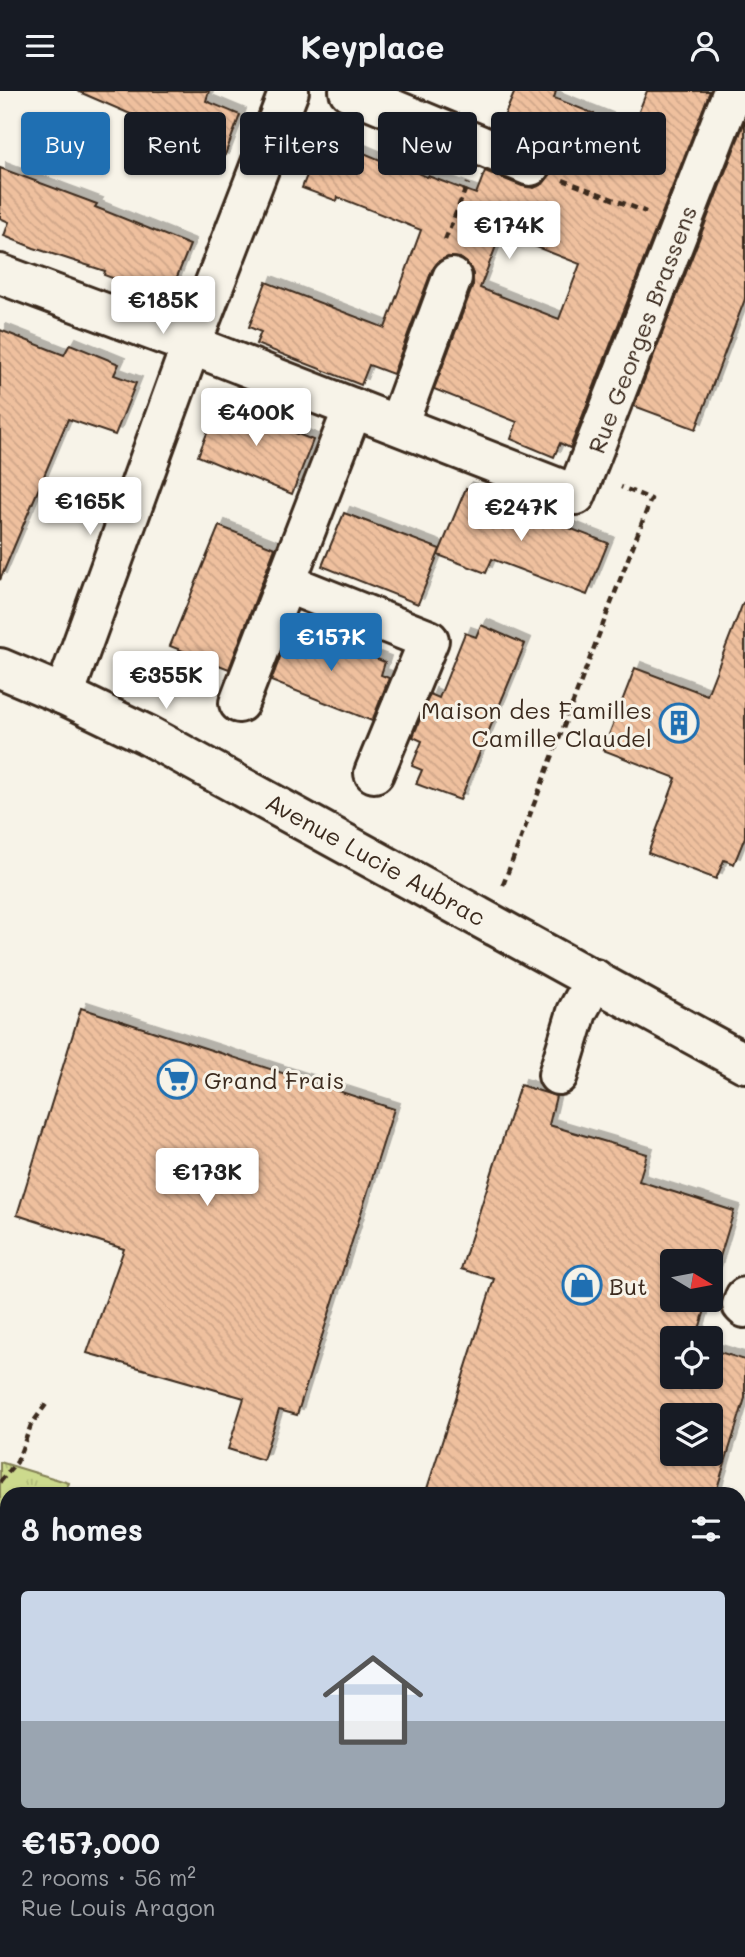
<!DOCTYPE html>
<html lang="en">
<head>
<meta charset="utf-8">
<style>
  body { margin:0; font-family:Mali,sans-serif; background:#20242c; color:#f1f3f6; height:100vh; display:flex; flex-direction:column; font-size:26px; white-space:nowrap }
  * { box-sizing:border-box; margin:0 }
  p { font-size:23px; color:#9ea1a6 }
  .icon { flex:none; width:38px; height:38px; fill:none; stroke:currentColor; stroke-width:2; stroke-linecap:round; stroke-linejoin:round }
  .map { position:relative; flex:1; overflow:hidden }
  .side { position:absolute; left:0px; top:1396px; width:746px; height:471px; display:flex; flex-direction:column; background:#171b24; border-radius:21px 21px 0 0; box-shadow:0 2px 5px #0004 }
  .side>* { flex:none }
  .top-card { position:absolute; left:21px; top:21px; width:704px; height:63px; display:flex; gap:14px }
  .needle { width:46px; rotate:100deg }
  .fabs { position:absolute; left:660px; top:1158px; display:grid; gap:14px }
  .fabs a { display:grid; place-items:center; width:63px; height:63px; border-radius:7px; background:#171b24; box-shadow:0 2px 5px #0004; font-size:35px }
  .price { position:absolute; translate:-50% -60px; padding:0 16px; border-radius:7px; background:#fff; color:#222; font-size:23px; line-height:46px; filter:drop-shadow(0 2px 4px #0008) }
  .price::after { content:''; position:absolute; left:50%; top:42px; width:21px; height:16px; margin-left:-10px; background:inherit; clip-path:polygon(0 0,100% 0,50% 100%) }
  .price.on { background:#1f6fb2; color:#fff }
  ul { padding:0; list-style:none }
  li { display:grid; align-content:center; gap:14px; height:371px; padding:0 21px }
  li+li { border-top:2px solid #363941 }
  li span { display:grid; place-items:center; height:217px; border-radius:7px; color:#555 }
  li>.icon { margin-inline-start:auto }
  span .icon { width:126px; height:126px; fill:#fffc; stroke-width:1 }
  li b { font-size:30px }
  h2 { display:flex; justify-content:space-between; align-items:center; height:84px; padding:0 21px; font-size:30px }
  .pill { padding:0 24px; border-radius:7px; background:#171b24; box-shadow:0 2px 5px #0004; font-size:24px; line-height:63px }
  .pill.on { background:#1f6fb2; color:#fff }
  header { display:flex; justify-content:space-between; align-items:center; height:91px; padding:0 21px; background:#171b24; font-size:32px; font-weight:700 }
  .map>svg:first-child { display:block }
</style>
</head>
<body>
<header><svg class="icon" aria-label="menu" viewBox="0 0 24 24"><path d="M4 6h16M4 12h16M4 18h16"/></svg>Keyplace<svg class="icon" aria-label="person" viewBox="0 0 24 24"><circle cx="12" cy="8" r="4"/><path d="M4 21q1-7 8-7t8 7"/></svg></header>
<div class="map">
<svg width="745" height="1866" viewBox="0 0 745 1866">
  <defs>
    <pattern id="grass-tufts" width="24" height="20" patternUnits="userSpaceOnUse" patternTransform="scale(1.75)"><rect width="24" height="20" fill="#ccda8d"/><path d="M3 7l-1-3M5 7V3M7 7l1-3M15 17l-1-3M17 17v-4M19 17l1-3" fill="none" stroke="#b0bb79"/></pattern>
    <pattern id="building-back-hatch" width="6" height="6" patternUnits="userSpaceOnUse" patternTransform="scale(1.75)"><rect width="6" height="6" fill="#efc09e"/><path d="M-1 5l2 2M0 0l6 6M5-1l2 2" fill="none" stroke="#cea588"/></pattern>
    <filter id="shadow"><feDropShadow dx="6" dy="-6" stdDeviation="0" flood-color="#0004"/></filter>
  </defs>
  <rect width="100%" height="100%" fill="#f7f3e8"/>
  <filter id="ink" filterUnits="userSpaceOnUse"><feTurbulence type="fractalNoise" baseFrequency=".0143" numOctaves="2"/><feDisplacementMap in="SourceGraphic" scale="14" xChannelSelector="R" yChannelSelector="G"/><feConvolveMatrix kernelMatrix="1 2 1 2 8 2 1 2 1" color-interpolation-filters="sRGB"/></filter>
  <g filter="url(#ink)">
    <polygon fill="url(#grass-tufts)" stroke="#848256" stroke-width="2" points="0,1371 69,1392 65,1403 7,1404 7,1570 0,1590"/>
    <g fill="url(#building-back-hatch)" stroke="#3b2a1e" stroke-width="2" fill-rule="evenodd" filter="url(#shadow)">
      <polygon points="77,0 209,0 206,10 240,24 223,69 188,56 190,51 155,37 156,34"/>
      <path d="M515 0H556L554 7 632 38 647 0H710L570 357 560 352 554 366 511 348 517 331 434 298 473 194V183L468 173 460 167 448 166 439 170 432 179 393 283 369 274 361 294 256 253 261 241 249 236 266 191 385 237 421 139 338 106 337 110 302 97 320 51 354 65 357 59 392 74 393 71 427 86 428 85 476 103 485 80 522 95 534 97 543 93 550 84 552 71 547 61 539 55 501 39 502 36 500 35ZM501 142 580 173 559 228 480 197Z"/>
      <polygon points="745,30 745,208 696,338 634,315"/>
      <polygon points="0,77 97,113 95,116 190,154 172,198 159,193 155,203 104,184 105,180 34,157 4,145 9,131 0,127"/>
      <polygon points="0,239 64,264 70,253 119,273 114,284 136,292 115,344 68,328 0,489"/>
      <polygon points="219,312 313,349 292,403 198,365"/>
      <polygon points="466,397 608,452 587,504 492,468 486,482 438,464"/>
      <polygon points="344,422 440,458 418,513 322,475"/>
      <polygon points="219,435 275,457 229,578 170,555"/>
      <polygon points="743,512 745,513 745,746 734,773 724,769 716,788 648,762 676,687 603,659 635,577 707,604"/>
      <polygon points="481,534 525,553 460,709 416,693 422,679 412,675 422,650 413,646 430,603 439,607 465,542 476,546"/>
      <polygon points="292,535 385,571 381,584 389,587 372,630 271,590"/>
      <polygon points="81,917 394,1018 297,1324 279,1319 263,1369 228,1358 244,1307 87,1262 124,1158 17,1124"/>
      <path d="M520 994 556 1005 549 1034 647 1063 639 1090 734 1120 710 1199V1171H672V1209H708L696 1248H672V1286H710V1258L745 1269V1307L715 1404H425L494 1188 461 1178ZM672 1325H710V1363H672Z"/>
    </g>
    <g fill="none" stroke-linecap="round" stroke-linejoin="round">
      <g stroke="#3b2a1e" stroke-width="44">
        <g id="minor">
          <polyline points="349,0 530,75"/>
          <polyline points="0,183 191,254 576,404 733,0"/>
          <polyline points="398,334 452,187"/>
          <polyline points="286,492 429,549 374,682"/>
          <polyline points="0,577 64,604 147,644 745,972"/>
          <polyline points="64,604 191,254 289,0"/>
          <polyline points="239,612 353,317"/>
          <polyline points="558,984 577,921 595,888"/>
          <polyline points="745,1206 742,1214 745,1217"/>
          <polyline points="738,1498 745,1477"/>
          <polyline points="0,1697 7,1700"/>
          <polyline points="738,1761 745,1763"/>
          <polyline points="151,1860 151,1866"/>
          <polyline points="274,1860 288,1866"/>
          <polyline points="506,1860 519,1866"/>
          <polyline points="623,1866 625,1860"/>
        </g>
      </g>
      <g stroke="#3b2a1e" stroke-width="4.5" stroke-dasharray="7 5" stroke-linecap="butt">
        <polyline points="563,89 646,121"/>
        <polyline points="445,149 468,92"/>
        <polyline points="503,794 651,408 621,396"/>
        <polyline points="0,1391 17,1371 31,1334 47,1312"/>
      </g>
      <use href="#minor" stroke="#f7f3e8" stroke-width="38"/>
    </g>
  </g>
  <defs>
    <g id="building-ring" transform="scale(2.0125)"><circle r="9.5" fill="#f7f3e8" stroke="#1f6fb2" stroke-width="1.5"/><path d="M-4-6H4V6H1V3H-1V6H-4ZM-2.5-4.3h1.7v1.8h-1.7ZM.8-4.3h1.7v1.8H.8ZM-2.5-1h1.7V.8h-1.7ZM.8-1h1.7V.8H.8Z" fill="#1f6fb2"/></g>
    <g id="supermarket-ring" transform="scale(2.0125)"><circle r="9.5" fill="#f7f3e8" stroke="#1f6fb2" stroke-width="1.5"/><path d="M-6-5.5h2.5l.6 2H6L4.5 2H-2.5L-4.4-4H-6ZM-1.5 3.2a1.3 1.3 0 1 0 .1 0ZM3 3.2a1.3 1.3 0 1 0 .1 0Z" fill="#1f6fb2"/></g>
    <g id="shop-ring" transform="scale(2.0125)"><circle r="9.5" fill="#f7f3e8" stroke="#1f6fb2" stroke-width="1.5"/><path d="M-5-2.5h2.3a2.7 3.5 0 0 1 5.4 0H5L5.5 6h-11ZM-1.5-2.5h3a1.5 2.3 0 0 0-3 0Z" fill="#1f6fb2"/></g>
  </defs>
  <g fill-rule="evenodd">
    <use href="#building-ring" x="679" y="632"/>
    <use href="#supermarket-ring" x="177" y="988"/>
    <use href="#shop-ring" x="582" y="1194"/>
  </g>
  <g text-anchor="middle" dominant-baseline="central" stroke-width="6" stroke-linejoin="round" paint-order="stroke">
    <g font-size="24" fill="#3b2a1e" stroke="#f7f3e8">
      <text transform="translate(641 238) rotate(-69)">Rue Georges Brassens</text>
      <text transform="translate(376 768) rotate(29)">Avenue Lucie Aubrac</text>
    </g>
    <g font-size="24" fill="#3b2a1e" stroke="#f7f3e8" text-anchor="start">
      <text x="652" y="618" text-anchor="end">Maison des Familles<tspan x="652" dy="28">Camille Claudel</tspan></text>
      <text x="204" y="988">Grand Frais</text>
      <text x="609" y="1194">But</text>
    </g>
  </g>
</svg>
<div class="fabs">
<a><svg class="needle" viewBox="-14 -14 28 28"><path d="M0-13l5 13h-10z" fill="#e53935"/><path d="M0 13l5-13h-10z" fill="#9ea1a6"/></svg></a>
<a><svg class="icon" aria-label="locate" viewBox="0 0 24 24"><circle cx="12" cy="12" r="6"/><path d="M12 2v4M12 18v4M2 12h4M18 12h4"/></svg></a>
<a><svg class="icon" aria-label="layers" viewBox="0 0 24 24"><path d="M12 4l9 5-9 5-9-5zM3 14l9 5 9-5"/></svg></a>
</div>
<b class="price" style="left:509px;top:170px">€174K</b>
<b class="price" style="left:163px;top:245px">€185K</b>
<b class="price" style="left:256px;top:357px">€400K</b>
<b class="price" style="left:90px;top:446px">€165K</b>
<b class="price" style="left:521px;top:452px">€247K</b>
<b class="price on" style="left:331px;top:582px">€157K</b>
<b class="price" style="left:166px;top:620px">€355K</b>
<b class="price" style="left:207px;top:1117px">€173K</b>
<div class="top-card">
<a class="pill on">Buy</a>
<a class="pill">Rent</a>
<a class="pill">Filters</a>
<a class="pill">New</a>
<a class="pill">Apartment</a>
</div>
<section class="side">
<h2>8 homes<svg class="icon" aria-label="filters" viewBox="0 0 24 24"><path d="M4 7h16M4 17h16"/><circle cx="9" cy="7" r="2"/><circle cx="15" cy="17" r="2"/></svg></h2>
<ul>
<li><span style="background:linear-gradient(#c9d6e8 60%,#9aa5b1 0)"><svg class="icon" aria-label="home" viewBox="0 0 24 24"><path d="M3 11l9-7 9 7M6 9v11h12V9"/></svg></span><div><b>€157,000</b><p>2 rooms · 56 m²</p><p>Rue Louis Aragon</p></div></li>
</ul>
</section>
</div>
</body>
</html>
